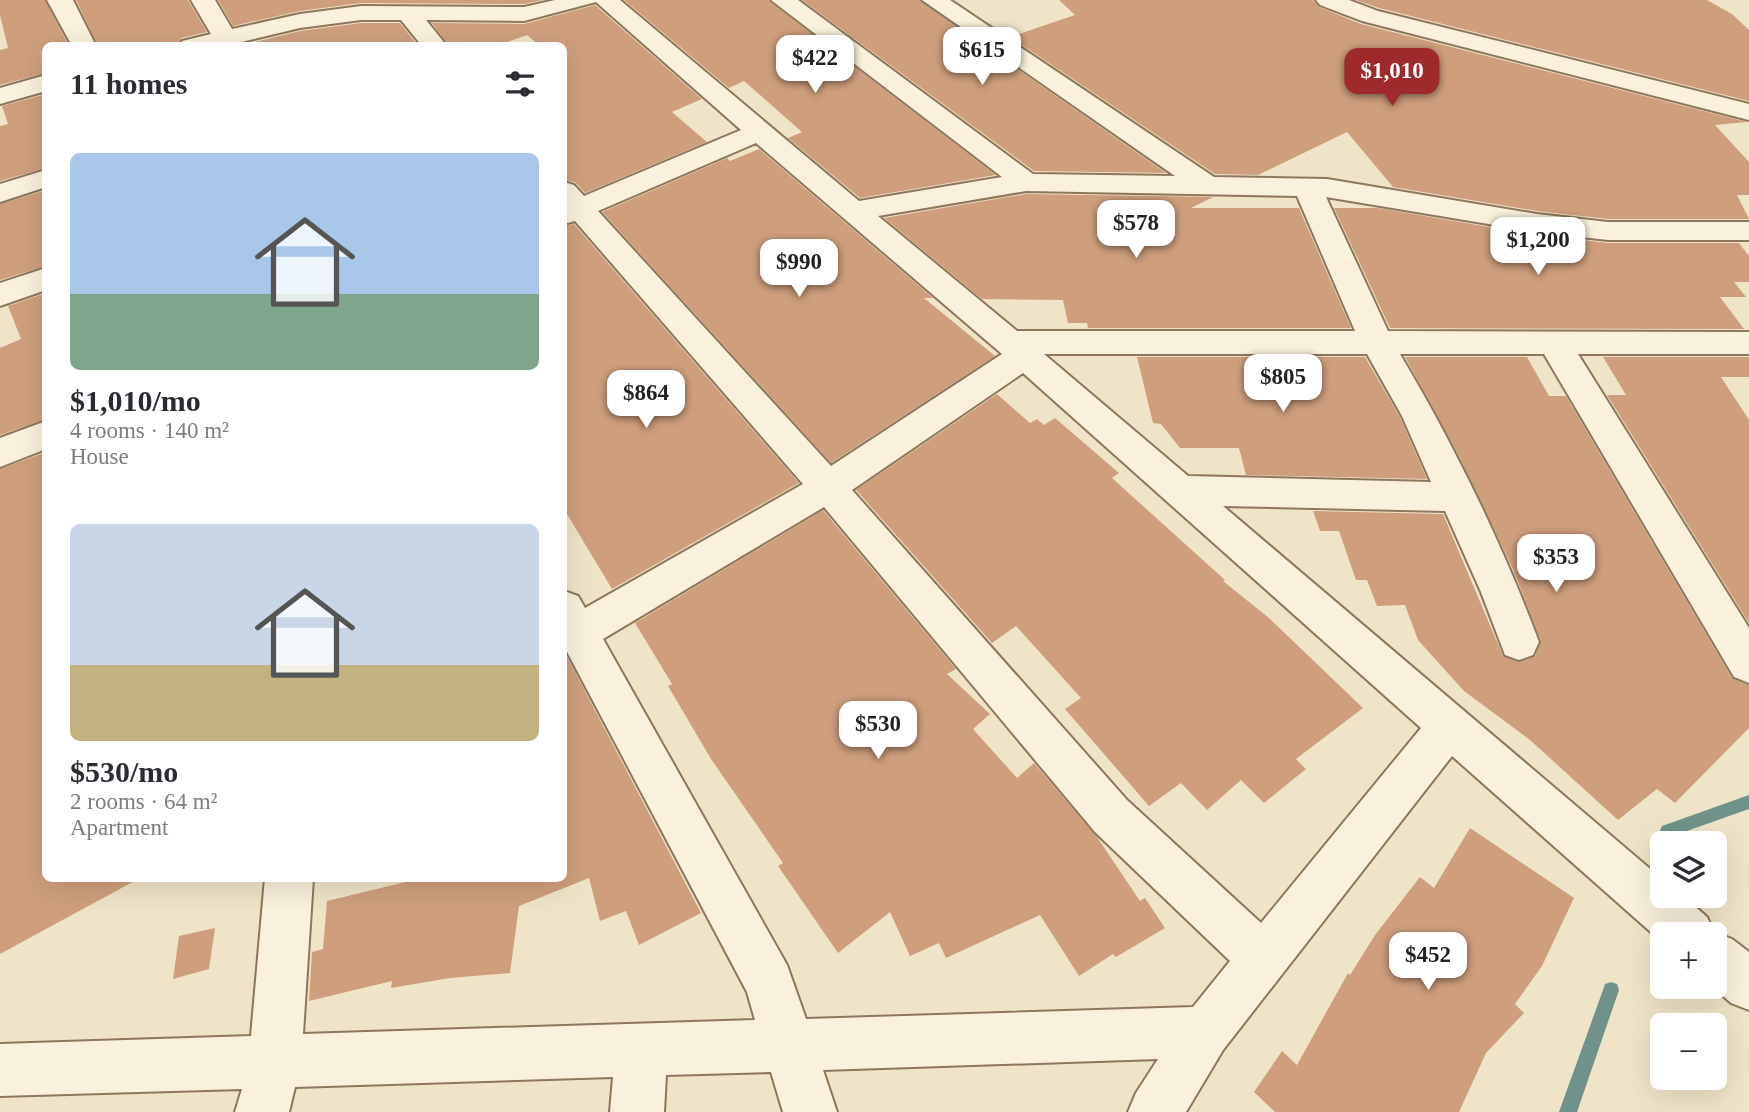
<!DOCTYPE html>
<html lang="en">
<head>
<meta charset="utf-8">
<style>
  body { margin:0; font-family:Georgia,serif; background:#f7f7f7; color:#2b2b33; height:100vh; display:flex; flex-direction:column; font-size:26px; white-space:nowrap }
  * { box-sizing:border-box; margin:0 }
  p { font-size:23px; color:#7c7c81 }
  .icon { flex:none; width:38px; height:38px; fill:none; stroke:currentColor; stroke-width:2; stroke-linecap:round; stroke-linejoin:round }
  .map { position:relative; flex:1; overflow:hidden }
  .panel { position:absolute; left:42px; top:42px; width:525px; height:840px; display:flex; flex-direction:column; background:#fff; border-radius:10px; box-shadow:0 7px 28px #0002 }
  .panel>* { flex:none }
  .controls { position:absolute; left:1650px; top:831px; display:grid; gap:14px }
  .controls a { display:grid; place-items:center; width:77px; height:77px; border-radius:10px; background:#fff; box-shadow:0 7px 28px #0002; font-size:35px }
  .price { position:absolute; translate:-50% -60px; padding:0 16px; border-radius:14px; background:#fff; color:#222; font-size:23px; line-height:46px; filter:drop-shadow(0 2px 4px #0008) }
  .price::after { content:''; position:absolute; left:50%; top:42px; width:21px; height:16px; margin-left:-10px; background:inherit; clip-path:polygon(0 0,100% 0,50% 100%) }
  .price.selected { background:#9e2a2b; color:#fff }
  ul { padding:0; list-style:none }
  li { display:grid; align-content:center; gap:14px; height:371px; padding:0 28px }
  li span { display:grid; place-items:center; height:217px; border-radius:10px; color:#555 }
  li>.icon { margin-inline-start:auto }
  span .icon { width:126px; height:126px; fill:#fffc; stroke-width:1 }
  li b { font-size:30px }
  h2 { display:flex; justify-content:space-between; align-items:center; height:84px; padding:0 28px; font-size:30px }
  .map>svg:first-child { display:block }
</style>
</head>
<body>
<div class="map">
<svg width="1749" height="1112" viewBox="0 0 1749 1112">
  <rect width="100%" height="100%" fill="#f0e4c8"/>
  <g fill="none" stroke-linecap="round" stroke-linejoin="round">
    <g fill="#6f938a" fill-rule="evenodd">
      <polygon points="1749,795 1749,809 1667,838 1662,836 1660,831 1662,826"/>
      <polygon points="1611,982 1617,984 1619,990 1577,1112 1559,1112 1603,990 1605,984"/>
    </g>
  </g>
  <g fill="#cf9f7d">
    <polygon points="0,0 45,0 69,46 46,46 46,73 0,85 0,50 8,48 0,15"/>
    <polygon points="76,0 188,0 207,32 181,38 177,46 98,46"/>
    <polygon points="218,0 543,0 524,4 361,3 300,11 233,26"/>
    <polygon points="624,0 768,0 996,175 860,198 788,138 802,132 744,81 729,88"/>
    <polygon points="802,0 919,0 1166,173 1034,171"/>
    <polygon points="1059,0 1313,0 1319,7 1361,24 1747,122 1715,125 1749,162 1749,195 1737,195 1749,219 1608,219 1537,211 1393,187 1347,132 1258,175 1215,174 1010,37 1075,15"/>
    <polygon points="1356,0 1707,0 1732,14 1749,30 1749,101 1379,8"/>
    <polygon points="595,5 702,99 672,112 707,142 585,193 575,182 564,180 564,46 540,46 527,35 496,46 449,46 432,23 524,24"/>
    <polygon points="361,23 400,23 418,46 238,46 300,31"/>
    <polygon points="46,94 46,168 0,181 0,126 8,124 2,106"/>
    <polygon points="759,149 933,298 924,298 995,356 831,463 602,212 727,158 730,161"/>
    <polygon points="46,190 46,266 0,280 0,204"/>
    <polygon points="1026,194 1213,197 1191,208 1299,208 1351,328 1088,328 1087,323 1068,323 1063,300 982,299 884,218"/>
    <polygon points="1334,208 1378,208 1537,235 1608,243 1739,243 1749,256 1749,282 1734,282 1746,297 1720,297 1744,329 1390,328"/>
    <polygon points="574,224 799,483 612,589 564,509 564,226"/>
    <polygon points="46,293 46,419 0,435 0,348 21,339 8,306"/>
    <polygon points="1137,357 1365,357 1400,417 1427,479 1246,475 1239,448 1180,448 1161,424 1153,423"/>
    <polygon points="1405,357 1527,357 1549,396 1566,396 1732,678 1749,685 1749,728 1675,803 1657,789 1618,820 1530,740 1464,691 1418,640 1405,605 1377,606 1367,580 1356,580 1339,531 1320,531 1313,511 1443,514 1503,656 1518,662 1535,656 1541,641 1512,567 1460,458"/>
    <polygon points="1603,357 1749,357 1749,377 1721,377 1749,420 1749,623 1607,395 1626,395"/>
    <polygon points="997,394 1030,423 1037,419 1044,425 1055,418 1119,473 1112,478 1225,580 1223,581 1269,618 1363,708 1296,759 1306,769 1264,803 1241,780 1207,810 1181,783 1149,806 1065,709 1081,698 1016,626 992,643 856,490"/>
    <polygon points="46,452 46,878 140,878 0,954 0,469"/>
    <polygon points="823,510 956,669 947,674 990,714 973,729 1017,778 1034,763 1097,837 1140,901 1145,898 1165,928 1116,957 1113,954 1079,976 1040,915 946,958 939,943 910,956 890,912 838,953 778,866 783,863 711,759 668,686 672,684 635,623"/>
    <polygon points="564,651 701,913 639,945 626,911 600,921 589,878 519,906 510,973 450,978 391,988 392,981 309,1001 312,952 323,949 327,901 422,878 564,878"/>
    <polygon points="1470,828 1574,898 1542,966 1515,1004 1524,1013 1486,1053 1459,1112 1275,1112 1254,1092 1282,1051 1297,1065 1348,973 1350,975 1375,935 1420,877 1434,888"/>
    <polygon points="215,928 209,969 173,979 179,936"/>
  </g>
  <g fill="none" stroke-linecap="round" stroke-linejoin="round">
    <g stroke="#8d765c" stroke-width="4">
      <g id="minor">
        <polygon points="47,0 73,0 96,46 72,46"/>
        <path d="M191 0H215L232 29 300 14 361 6 524 7 555 0H620L859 201 1002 177 771 0H798L1033 174 1175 176 922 0H950L1214 177 1327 179 1537 214 1608 222H1749V240H1608L1537 232 1326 197 1388 331 1749 332V354H1578L1749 628V683L1734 677 1544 354H1400C1454 445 1502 543 1539 642L1533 655 1519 660 1505 655 1481 592 1445 511 1223 506 1662 879V896H1683L1707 917 1714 932 1732 939 1749 952V1010L1731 1003 1713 987 1715 934H1662V942L1452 756 1223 1050 1186 1112H1128L1136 1093 1158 1059 823 1070 837 1112H783L771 1072 666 1075 664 1112H610L613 1077 295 1087 289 1112H235L242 1089 0 1096V1044L251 1036 265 878H313L303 1034 755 1020 747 992 564 646V591L578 596 585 608 803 484 575 221 564 224V182L574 185 584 196 741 130 596 2 524 21 426 20 447 46H422L401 20H361L300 28 225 46H179L182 41 211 34ZM756 143 1002 354 831 466 598 211ZM1026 191 1297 196 1355 331H1017L878 216ZM1044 354H1367L1402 416 1431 482 1188 476ZM1023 373 1421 728 1261 923 1127 800 852 490ZM824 507 1095 832 1230 961 1193 1007 806 1019 787 965 603 639Z"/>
        <polygon points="1316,0 1349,0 1378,11 1749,104 1749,120 1362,21 1320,5"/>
        <polygon points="46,75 46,91 0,104 0,88"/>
        <polygon points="46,170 46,187 0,202 0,184"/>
        <polygon points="46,268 46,290 0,306 0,283"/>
        <polygon points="46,421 46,449 0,467 0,438"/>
      </g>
    </g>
    <use href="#minor" fill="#faf1dc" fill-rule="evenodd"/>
  </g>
</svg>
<div class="controls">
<a><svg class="icon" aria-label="layers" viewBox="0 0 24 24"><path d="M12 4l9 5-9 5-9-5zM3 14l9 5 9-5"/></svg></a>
<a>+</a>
<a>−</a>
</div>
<b class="price" style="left:982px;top:87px">$615</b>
<b class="price" style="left:815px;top:95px">$422</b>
<b class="price selected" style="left:1392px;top:108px">$1,010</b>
<b class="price" style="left:1136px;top:260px">$578</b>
<b class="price" style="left:1538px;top:277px">$1,200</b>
<b class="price" style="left:799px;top:299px">$990</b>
<b class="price" style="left:1283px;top:414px">$805</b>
<b class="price" style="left:646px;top:430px">$864</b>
<b class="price" style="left:1556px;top:594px">$353</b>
<b class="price" style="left:878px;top:761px">$530</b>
<b class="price" style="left:1428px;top:992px">$452</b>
<section class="panel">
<h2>11 homes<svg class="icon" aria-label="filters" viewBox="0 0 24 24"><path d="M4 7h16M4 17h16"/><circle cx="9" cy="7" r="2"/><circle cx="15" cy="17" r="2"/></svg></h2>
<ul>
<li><span style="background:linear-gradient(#a9c7e8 65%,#7fa58c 0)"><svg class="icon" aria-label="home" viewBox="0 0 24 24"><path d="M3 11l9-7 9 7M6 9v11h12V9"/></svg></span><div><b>$1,010/mo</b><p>4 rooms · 140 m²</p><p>House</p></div></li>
<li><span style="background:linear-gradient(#c9d6e8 65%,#c2b280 0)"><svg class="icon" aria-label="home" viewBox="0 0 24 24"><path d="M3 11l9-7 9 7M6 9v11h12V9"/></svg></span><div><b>$530/mo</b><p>2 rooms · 64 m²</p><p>Apartment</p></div></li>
</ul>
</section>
</div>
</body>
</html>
